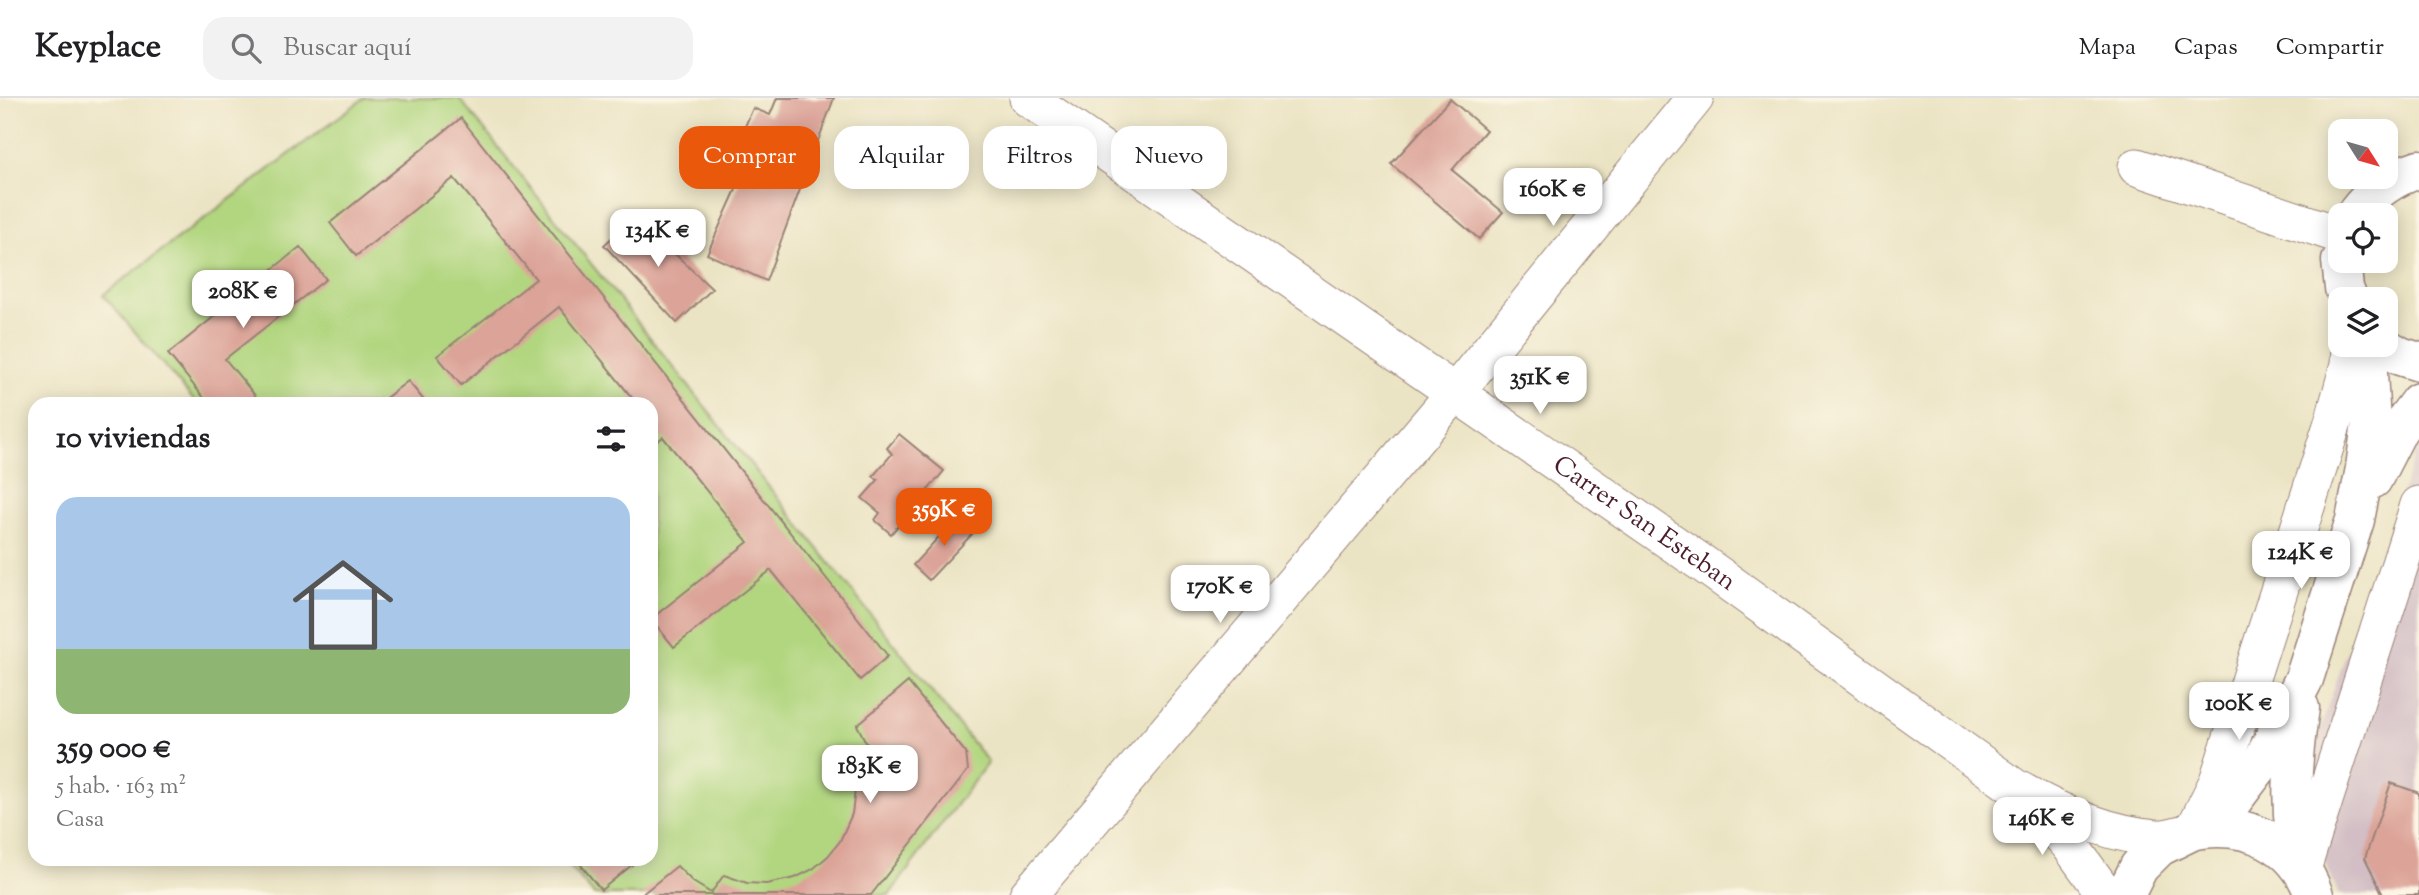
<!DOCTYPE html>
<html lang="es">
<head>
<meta charset="utf-8">
<style>
  body { margin:0; font-family:"Sorts Mill Goudy",serif; background:#f2f2f2; color:#202124; height:100vh; display:flex; flex-direction:column; font-size:26px; white-space:nowrap }
  * { box-sizing:border-box; margin:0 }
  p { font-size:23px; color:#757577 }
  .icon { flex:none; width:38px; height:38px; fill:none; stroke:currentColor; stroke-width:2; stroke-linecap:round; stroke-linejoin:round }
  .map { position:relative; flex:1; overflow:hidden }
  .side { position:absolute; left:28px; top:299px; width:630px; height:469px; display:flex; flex-direction:column; background:#fff; border-radius:21px; box-shadow:0 4px 18px #0003 }
  .side>* { flex:none }
  .top-card { position:absolute; left:679px; top:28px; width:665px; height:63px; display:flex; gap:14px }
  .needle { width:46px; rotate:127deg }
  .buttons { position:absolute; left:2328px; top:21px; display:grid; gap:14px }
  .buttons a { display:grid; place-items:center; width:70px; height:70px; border-radius:14px; background:#fff; box-shadow:0 4px 18px #0003; font-size:35px }
  .price { position:absolute; translate:-50% -60px; padding:0 16px; border-radius:14px; background:#fff; color:#222; font-size:23px; line-height:46px; filter:drop-shadow(0 2px 4px #0008) }
  .price::after { content:''; position:absolute; left:50%; top:42px; width:21px; height:16px; margin-left:-10px; background:inherit; clip-path:polygon(0 0,100% 0,50% 100%) }
  .price.on { background:#ea580c; color:#fff }
  ul { padding:0; list-style:none }
  li { display:grid; align-content:center; gap:14px; height:371px; padding:0 28px }
  li span { display:grid; place-items:center; height:217px; border-radius:21px; color:#555 }
  li>.icon { margin-inline-start:auto }
  span .icon { width:126px; height:126px; fill:#fffc; stroke-width:1 }
  li b { font-size:30px }
  h2 { display:flex; justify-content:space-between; align-items:center; height:84px; padding:0 28px; font-size:30px }
  .pill { padding:0 24px; border-radius:21px; background:#fff; box-shadow:0 4px 18px #0003; font-size:24px; line-height:63px }
  .pill.on { background:#ea580c; color:#fff }
  header { display:flex; align-items:center; gap:42px; box-sizing:border-box; height:98px; padding:0 35px; background:#fff; border-bottom:2px solid #e0e0e0 }
  header strong { font-size:33px }
  nav { display:flex; gap:38px; margin-inline-start:auto; font-size:24px }
  .search { width:490px; height:63px; background:#f2f2f2; display:flex; align-items:center; gap:18px; box-sizing:border-box; padding:0 24px; border-radius:21px; color:#757577; font-size:26px }
  .map>svg:first-child { display:block }
</style>
</head>
<body>
<header>
<strong>Keyplace</strong>
<div class="search"><svg class="icon" aria-label="search" viewBox="0 0 24 24"><circle cx="10" cy="10" r="6"/><path d="M15 15l6 6"/></svg>Buscar aquí</div>
<nav><a>Mapa</a><a>Capas</a><a>Compartir</a></nav>
</header>
<div class="map">
<svg width="2419" height="797" viewBox="0 0 2419 797">
  <rect width="100%" height="100%" fill="#fcf5e5"/>
  <filter id="ink" filterUnits="userSpaceOnUse"><feTurbulence type="fractalNoise" baseFrequency=".0143" numOctaves="2"/><feDisplacementMap in="SourceGraphic" scale="14" xChannelSelector="R" yChannelSelector="G"/><feConvolveMatrix kernelMatrix="1 2 1 2 8 2 1 2 1" color-interpolation-filters="sRGB"/></filter>
  <filter id="wash" filterUnits="userSpaceOnUse"><feTurbulence type="fractalNoise" baseFrequency=".00686" numOctaves="4" result="noise"/><feDisplacementMap in="SourceGraphic" scale="28" xChannelSelector="R" yChannelSelector="G"/><feGaussianBlur stdDeviation="1.57" result="paint"/><feColorMatrix in="noise" values="0 0 0 0 0 0 0 0 0 0 0 0 0 0 0 0 0 1.4 0 .05"/><feComposite in="paint" operator="in"/></filter>
  <g filter="url(#wash)">
    <rect width="100%" height="100%" fill="#ebe4c4"/>
    <polygon fill="#d2bec4" points="2419,344 2419,797 2339,797 2320,752 2314,649"/>
    <polygon fill="#b1d67f" stroke="#7e7a55" stroke-width="2" points="364,0 459,0 988,664 889,797 594,797 563,761 651,761 651,306 197,306 103,197"/>
    <g id="blocks">
      <g fill="#dca398">
        <polygon points="777,0 834,0 766,183 707,156 752,56 736,49 753,10 770,17"/>
        <polygon points="1450,1 1486,32 1452,72 1503,114 1479,141 1391,66"/>
        <polygon points="461,20 888,558 860,582 771,472 674,549 651,521 748,444 663,339 651,348 651,306 637,306 559,209 461,287 437,258 536,181 454,80 356,158 330,125"/>
        <polygon points="635,118 712,191 677,225 604,147"/>
        <polygon points="300,149 326,181 225,261 262,306 209,306 168,256"/>
        <polygon points="408,283 427,306 378,306"/>
        <polygon points="899,336 944,373 891,436 875,422 880,415 862,400 878,382 873,378 892,356 887,350"/>
        <polygon points="959,417 975,433 929,482 913,467"/>
        <polygon points="908,584 966,655 968,672 871,797 641,797 677,768 693,784 711,795 724,777 747,785 766,786 795,780 813,771 828,758 840,743 852,716 855,692 850,663 872,656 857,627"/>
        <polygon points="2391,685 2419,695 2419,797 2383,797 2365,760"/>
        <polygon points="576,761 629,761 633,766 601,792"/>
      </g>
    </g>
  </g>
  <g filter="url(#ink)">
    <use href="#blocks" fill-opacity="0" stroke="#9a8278" stroke-width="2"/>
    <g fill="none" stroke-linecap="round" stroke-linejoin="round">
      <g stroke="#9a8278" stroke-width="39">
        <g id="minor">
          <path id="s1" d="M1028 0 1706 468 2014 689C2057 714 2107 736 2157 740 2166 741 2175 737 2184 736"/>
          <polyline points="2137,69 2340,137"/>
          <polyline points="2033,706 2069,746 2106,797"/>
          <polyline points="2194,732 2218,683 2335,318 2349,267 2350,247"/>
          <polyline points="2302,771 2419,407"/>
          <polyline points="1028,797 1455,295 1695,0"/>
        </g>
      </g>
      <g stroke="#9a8278" stroke-width="41">
        <g id="major">
          <path d="M2355 117C2373 93 2391 80 2419 71"/>
          <polyline points="2341,163 2344,190 2348,201"/>
          <polyline points="2381,247 2400,258 2419,264"/>
          <polyline points="2373,381 2398,332 2419,304"/>
          <path d="M2300 610C2292 662 2287 719 2302 771"/>
          <path d="M2194 732C2247 723 2296 744 2314 797"/>
          <polyline points="2125,797 2139,769 2159,749 2212,723 2227,710 2262,664 2304,581 2355,422 2365,370 2371,325 2367,258 2363,247"/>
        </g>
      </g>
      <use href="#minor" stroke="#fff" stroke-width="37"/>
      <use href="#major" stroke="#fff" stroke-width="38"/>
    </g>
  </g>
  <g text-anchor="middle" dominant-baseline="central" stroke-width="6" stroke-linejoin="round" paint-order="stroke">
    <g font-size="26" fill="#4a1f2b" stroke="#fcf5e5">
      <text stroke="none"><textPath href="#s1" startOffset="749">Carrer San Esteban</textPath></text>
    </g>
  </g>
</svg>
<div class="buttons">
<a><svg class="needle" viewBox="-14 -14 28 28"><path d="M0-13l5 13h-10z" fill="#e53935"/><path d="M0 13l5-13h-10z" fill="#757577"/></svg></a>
<a><svg class="icon" aria-label="locate" viewBox="0 0 24 24"><circle cx="12" cy="12" r="6"/><path d="M12 2v4M12 18v4M2 12h4M18 12h4"/></svg></a>
<a><svg class="icon" aria-label="layers" viewBox="0 0 24 24"><path d="M12 4l9 5-9 5-9-5zM3 14l9 5 9-5"/></svg></a>
</div>
<b class="price" style="left:1553px;top:130px">160K €</b>
<b class="price" style="left:658px;top:171px">134K €</b>
<b class="price" style="left:243px;top:232px">208K €</b>
<b class="price" style="left:1540px;top:318px">351K €</b>
<b class="price on" style="left:944px;top:450px">359K €</b>
<b class="price" style="left:2301px;top:493px">124K €</b>
<b class="price" style="left:1220px;top:527px">170K €</b>
<b class="price" style="left:2239px;top:644px">100K €</b>
<b class="price" style="left:870px;top:707px">183K €</b>
<b class="price" style="left:2042px;top:759px">146K €</b>
<div class="top-card">
<a class="pill on">Comprar</a>
<a class="pill">Alquilar</a>
<a class="pill">Filtros</a>
<a class="pill">Nuevo</a>
</div>
<section class="side">
<h2>10 viviendas<svg class="icon" aria-label="filters" viewBox="0 0 24 24"><path d="M4 7h16M4 17h16"/><circle cx="9" cy="7" r="2"/><circle cx="15" cy="17" r="2"/></svg></h2>
<ul>
<li><span style="background:linear-gradient(#a9c7e8 70%,#8fb573 0)"><svg class="icon" aria-label="home" viewBox="0 0 24 24"><path d="M3 11l9-7 9 7M6 9v11h12V9"/></svg></span><div><b>359 000 €</b><p>5 hab. · 163 m²</p><p>Casa</p></div></li>
</ul>
</section>
</div>
</body>
</html>
